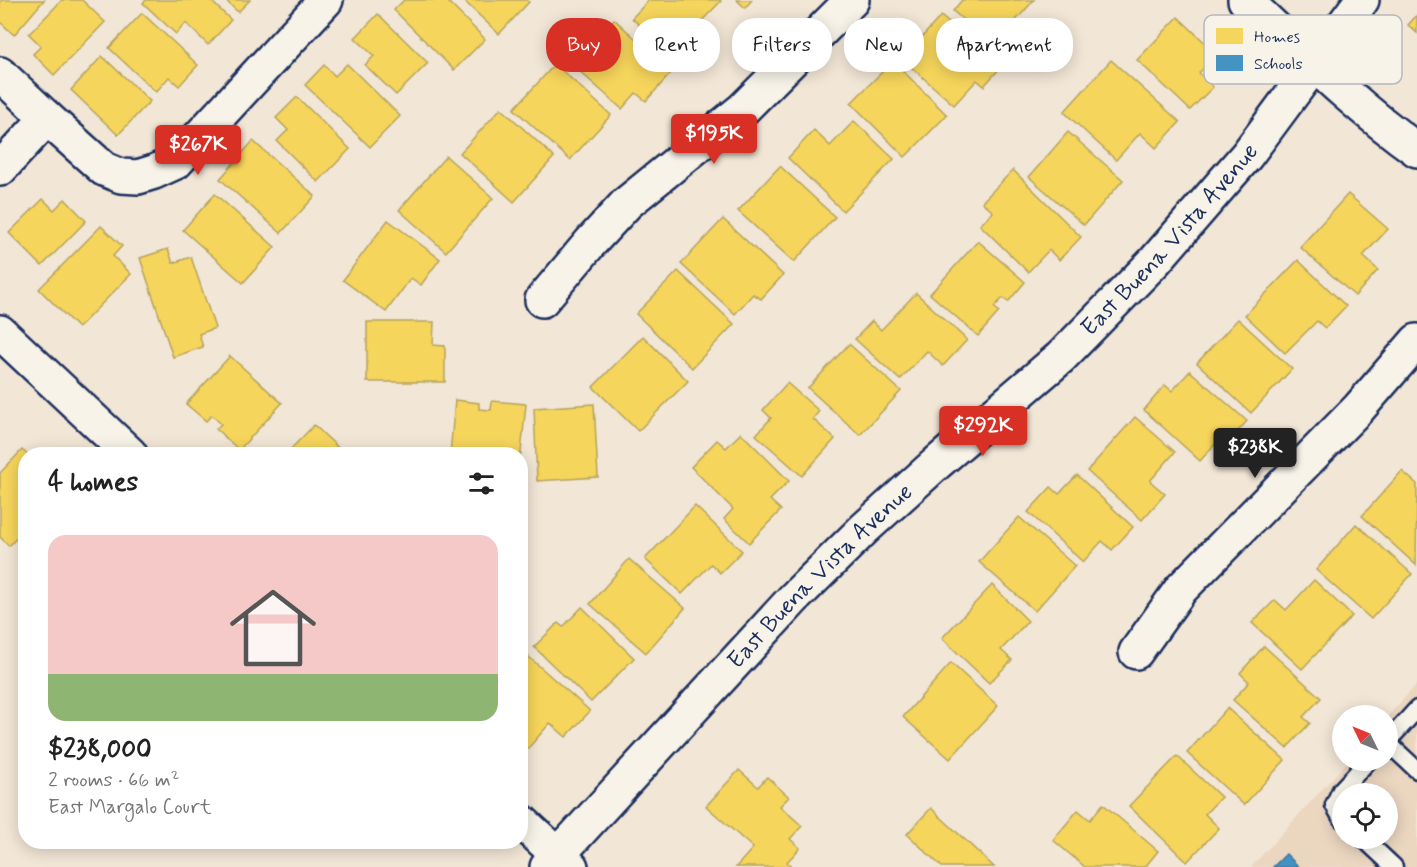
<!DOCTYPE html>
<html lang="en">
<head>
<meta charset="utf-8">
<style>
  body { margin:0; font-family:Mynerve,sans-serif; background:#f2f2f2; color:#222; height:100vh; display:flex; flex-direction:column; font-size:22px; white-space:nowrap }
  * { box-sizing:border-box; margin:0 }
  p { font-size:20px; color:#767676 }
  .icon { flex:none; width:33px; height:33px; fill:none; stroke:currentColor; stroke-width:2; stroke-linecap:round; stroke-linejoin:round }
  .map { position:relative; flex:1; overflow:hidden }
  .panel { position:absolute; left:18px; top:447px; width:510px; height:402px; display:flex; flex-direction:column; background:#fff; border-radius:24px; box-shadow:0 3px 15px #0003 }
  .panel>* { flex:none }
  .banner { position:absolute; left:546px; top:18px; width:570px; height:54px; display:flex; gap:12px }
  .needle { width:39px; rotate:313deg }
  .buttons { position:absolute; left:1332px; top:705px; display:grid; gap:12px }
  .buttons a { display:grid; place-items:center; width:66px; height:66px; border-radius:50%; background:#fff; box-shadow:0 3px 15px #0003; font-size:30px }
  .price { position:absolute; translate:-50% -51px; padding:0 14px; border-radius:6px; background:#d93025; color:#fff; font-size:20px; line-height:39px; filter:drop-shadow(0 2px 3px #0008) }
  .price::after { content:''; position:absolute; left:50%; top:36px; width:18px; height:14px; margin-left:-9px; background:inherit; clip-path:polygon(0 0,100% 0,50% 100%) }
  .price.current { background:#222; color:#fff }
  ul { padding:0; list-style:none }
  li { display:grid; align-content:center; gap:12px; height:318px; padding:0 30px }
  li span { display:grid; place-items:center; height:186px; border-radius:18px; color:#555 }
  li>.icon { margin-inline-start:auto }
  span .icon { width:108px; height:108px; fill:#fffc; stroke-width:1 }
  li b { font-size:26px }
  h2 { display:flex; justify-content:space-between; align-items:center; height:72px; padding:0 30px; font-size:26px }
  .tag { padding:0 21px; border-radius:24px; background:#fff; box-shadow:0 3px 15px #0003; font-size:21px; line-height:54px }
  .tag.current { background:#d93025; color:#fff }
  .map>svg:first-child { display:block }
</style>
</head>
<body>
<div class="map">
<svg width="1417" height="867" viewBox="0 0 1417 867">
  <rect width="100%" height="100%" fill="#f2e6d6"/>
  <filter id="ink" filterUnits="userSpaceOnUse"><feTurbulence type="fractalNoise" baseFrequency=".0167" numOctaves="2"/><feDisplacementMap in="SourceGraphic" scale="12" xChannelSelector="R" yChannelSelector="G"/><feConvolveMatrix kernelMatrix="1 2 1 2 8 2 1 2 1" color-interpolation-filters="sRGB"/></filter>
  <g filter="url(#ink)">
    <path fill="#ebd6c0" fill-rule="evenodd" d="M1417 684V867H1251L1348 761 1388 760V716ZM1342 794H1388V838H1342Z"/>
    <g fill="#f6d55c" stroke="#b4a35d" stroke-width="1.5">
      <polygon points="2,0 44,0 14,35 0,22 0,2"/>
      <polygon points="62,0 82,0 105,22 54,75 33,54 41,46 29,34"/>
      <polygon points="146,0 210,0 231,20 208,45 186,23 176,34 143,3"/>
      <polygon points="225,0 250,0 238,12"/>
      <polygon points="404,0 446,0 485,39 454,70 394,10"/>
      <polygon points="463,0 527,0 529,2 499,34"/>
      <polygon points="649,0 720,0 721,1 693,30 704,40 680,65 632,18"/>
      <polygon points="737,0 752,0 745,8"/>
      <polygon points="962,0 1034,0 993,46 953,11"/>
      <polygon points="142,13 198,65 179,86 169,77 156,92 109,48"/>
      <polygon points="378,14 428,63 396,95 365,65 374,56 355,38"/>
      <polygon points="1417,15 1417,33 1408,25"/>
      <polygon points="941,16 1000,68 984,86 977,80 954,105 902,59"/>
      <polygon points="1178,17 1217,54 1199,73 1213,87 1190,110 1137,60"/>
      <polygon points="614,19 672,72 646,101 636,93 622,109 568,61 592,34 597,38"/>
      <polygon points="102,56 150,101 118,135 71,90"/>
      <polygon points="1111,60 1180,122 1156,148 1140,133 1116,160 1064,112"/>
      <polygon points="893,61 947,115 905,157 851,103"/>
      <polygon points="347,64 400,116 370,147 305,85 324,65 335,76"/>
      <polygon points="555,64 611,115 570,160 514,109"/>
      <polygon points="297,97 350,149 318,182 277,141 288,130 276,118"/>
      <polygon points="501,108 554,157 514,202 460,153"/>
      <polygon points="854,121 894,159 843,211 788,158 814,130 830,146"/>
      <polygon points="1068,132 1123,180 1084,225 1029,177"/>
      <polygon points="253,141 315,196 281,233 220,179"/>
      <polygon points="446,156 493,198 446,252 399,210"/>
      <polygon points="780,166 835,217 794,262 738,211"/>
      <polygon points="1013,170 1081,237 1059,260 1049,250 1028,272 980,225 993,212 982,202"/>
      <polygon points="215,194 275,247 243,283 183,230"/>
      <polygon points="1348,194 1388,229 1363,256 1378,270 1355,296 1300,247"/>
      <polygon points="43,199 54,210 65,199 86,221 42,266 9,233"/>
      <polygon points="723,219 783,275 761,299 753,294 735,314 681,264"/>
      <polygon points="388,220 440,259 421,285 411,278 386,312 343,280"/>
      <polygon points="101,226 122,246 113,256 131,274 78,328 39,289"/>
      <polygon points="978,241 1025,282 1008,302 1003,298 994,307 999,312 978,336 930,294"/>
      <polygon points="168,249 173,263 191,257 215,328 199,334 203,347 173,357 140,258"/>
      <polygon points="1298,260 1346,306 1325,328 1317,321 1285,353 1245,315"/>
      <polygon points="678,271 734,324 692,368 636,314"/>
      <polygon points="916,293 967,340 943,366 927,351 900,380 855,339 872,321 881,330"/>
      <polygon points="1238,319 1292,369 1251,413 1197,363"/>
      <polygon points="367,322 434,322 433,345 445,346 445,382 367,382"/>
      <polygon points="643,336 688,381 638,431 593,387"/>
      <polygon points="849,344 901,391 860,435 808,388"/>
      <polygon points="230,356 282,403 239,450 216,429 221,424 212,415 206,421 186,404"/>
      <polygon points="1190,371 1247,421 1223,448 1217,442 1200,461 1144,410 1165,385 1172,391"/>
      <polygon points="787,383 819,411 813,419 835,439 802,476 756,435 771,418 763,410"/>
      <polygon points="455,400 479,403 479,409 491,410 492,401 526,404 520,462 520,454 450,454"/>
      <polygon points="594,404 598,477 537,481 534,408"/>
      <polygon points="1135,417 1175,452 1150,481 1165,494 1142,520 1087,471"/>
      <polygon points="314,425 345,454 286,454"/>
      <polygon points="741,433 789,481 770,500 781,510 749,543 724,519 733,509 691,467 717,440 726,448"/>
      <polygon points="22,450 27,454 26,528 9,546 0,537 0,473"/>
      <polygon points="1402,471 1417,484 1416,565 1362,516"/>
      <polygon points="1077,475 1133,527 1112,550 1102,541 1083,562 1028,512 1051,487 1059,494"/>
      <polygon points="695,506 742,551 720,573 711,564 682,594 645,559"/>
      <polygon points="1019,517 1075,566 1035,611 979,562"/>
      <polygon points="1356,524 1412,574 1371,619 1316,570"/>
      <polygon points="629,559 685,608 646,653 590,604"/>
      <polygon points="1314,580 1352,616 1302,669 1252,623 1275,600 1286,610"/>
      <polygon points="992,585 1028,621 1001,650 1012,660 989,683 942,638"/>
      <polygon points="582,607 634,658 591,702 534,647 558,623 563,627"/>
      <polygon points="1264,646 1321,698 1303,717 1310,723 1287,748 1233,700 1249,682 1240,673"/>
      <polygon points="521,650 590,711 566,737 550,723 525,752 520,748"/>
      <polygon points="951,663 998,706 950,759 903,717"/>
      <polygon points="1227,708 1285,760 1244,805 1187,753"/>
      <polygon points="1177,756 1221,797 1205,814 1219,828 1187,862 1129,806"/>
      <polygon points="739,770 758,787 767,777 789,797 780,806 802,826 790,839 800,848 787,862 792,867 736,867 753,848 706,806"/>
      <polygon points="1103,804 1158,851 1145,867 1085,867 1053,840 1078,810 1090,820"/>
      <polygon points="931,808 994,867 942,867 907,834"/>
    </g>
    <polygon fill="#4393c3" stroke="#3775a5" stroke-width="1.5" points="1286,854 1299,867 1273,867"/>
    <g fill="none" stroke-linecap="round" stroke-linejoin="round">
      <g stroke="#1b2f5e" stroke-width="21">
        <g id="lane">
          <polyline points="1388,741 1417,709"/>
          <polyline points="1388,743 1417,770"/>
          <polyline points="1342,819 1334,805 1341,790 1369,760"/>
          <polyline points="1363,838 1394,867"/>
        </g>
      </g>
      <g stroke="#1b2f5e" stroke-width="38">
        <g id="street">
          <path d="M1245 0C1301 52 1355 106 1417 150"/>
          <polyline points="0,74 47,118"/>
          <polyline points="0,169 47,118 104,169 121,176 138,177 154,172 176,162 326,0"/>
          <polyline points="542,300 591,242 627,203 743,109 852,0"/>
          <polyline points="1136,652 1181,589 1359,408 1417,341"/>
          <path id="s1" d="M547 867 794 598 864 529 937 463 1061 357 1155 261 1247 155 1362 0"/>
        </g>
      </g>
      <g stroke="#1b2f5e" stroke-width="38">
        <g id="secondary">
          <polyline points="0,332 130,454"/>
          <polyline points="520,820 571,867"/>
        </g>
      </g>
      <use href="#lane" stroke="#f7f3e8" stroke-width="16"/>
      <use href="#street" stroke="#f7f3e8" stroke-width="33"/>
      <use href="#secondary" stroke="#f7f3e8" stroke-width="33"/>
    </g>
  </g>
  <g text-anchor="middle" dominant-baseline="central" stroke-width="6" stroke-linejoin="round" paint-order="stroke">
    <g font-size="24" fill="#1b2f5e" stroke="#f7f3e8">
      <text stroke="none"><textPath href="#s1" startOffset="885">East Buena Vista Avenue</textPath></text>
      <text stroke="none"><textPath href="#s1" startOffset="399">East Buena Vista Avenue</textPath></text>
    </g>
  </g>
  <rect x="1204" y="15" width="198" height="69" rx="9" fill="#f7f3e8" stroke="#b5b8bf" stroke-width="1.5"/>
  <rect x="1216" y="28" width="27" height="16" fill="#f6d55c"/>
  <rect x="1216" y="55" width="27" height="16" fill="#4393c3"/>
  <g font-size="16" fill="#1b2f5e">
    <text x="1254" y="42">Homes</text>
    <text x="1254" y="69">Schools</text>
  </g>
</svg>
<div class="buttons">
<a><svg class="needle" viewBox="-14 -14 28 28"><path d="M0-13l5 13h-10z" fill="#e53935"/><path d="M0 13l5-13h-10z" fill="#767676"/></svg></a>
<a><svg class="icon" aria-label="locate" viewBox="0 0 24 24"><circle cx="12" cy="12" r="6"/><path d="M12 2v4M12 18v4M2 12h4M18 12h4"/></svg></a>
</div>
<b class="price" style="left:714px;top:165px">$195K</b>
<b class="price" style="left:198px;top:176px">$267K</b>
<b class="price" style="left:983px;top:457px">$292K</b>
<b class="price current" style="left:1255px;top:479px">$238K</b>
<div class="banner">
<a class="tag current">Buy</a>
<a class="tag">Rent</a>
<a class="tag">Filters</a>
<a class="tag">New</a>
<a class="tag">Apartment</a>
</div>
<section class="panel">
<h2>4 homes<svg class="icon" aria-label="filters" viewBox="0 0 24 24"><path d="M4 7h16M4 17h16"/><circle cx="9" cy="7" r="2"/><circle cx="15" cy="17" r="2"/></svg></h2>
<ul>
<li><span style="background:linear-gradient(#f6c9c9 75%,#8fb573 0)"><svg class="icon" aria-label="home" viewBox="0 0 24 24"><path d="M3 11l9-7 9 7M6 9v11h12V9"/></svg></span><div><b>$238,000</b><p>2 rooms · 66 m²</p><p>East Margalo Court</p></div></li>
</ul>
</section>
</div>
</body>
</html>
